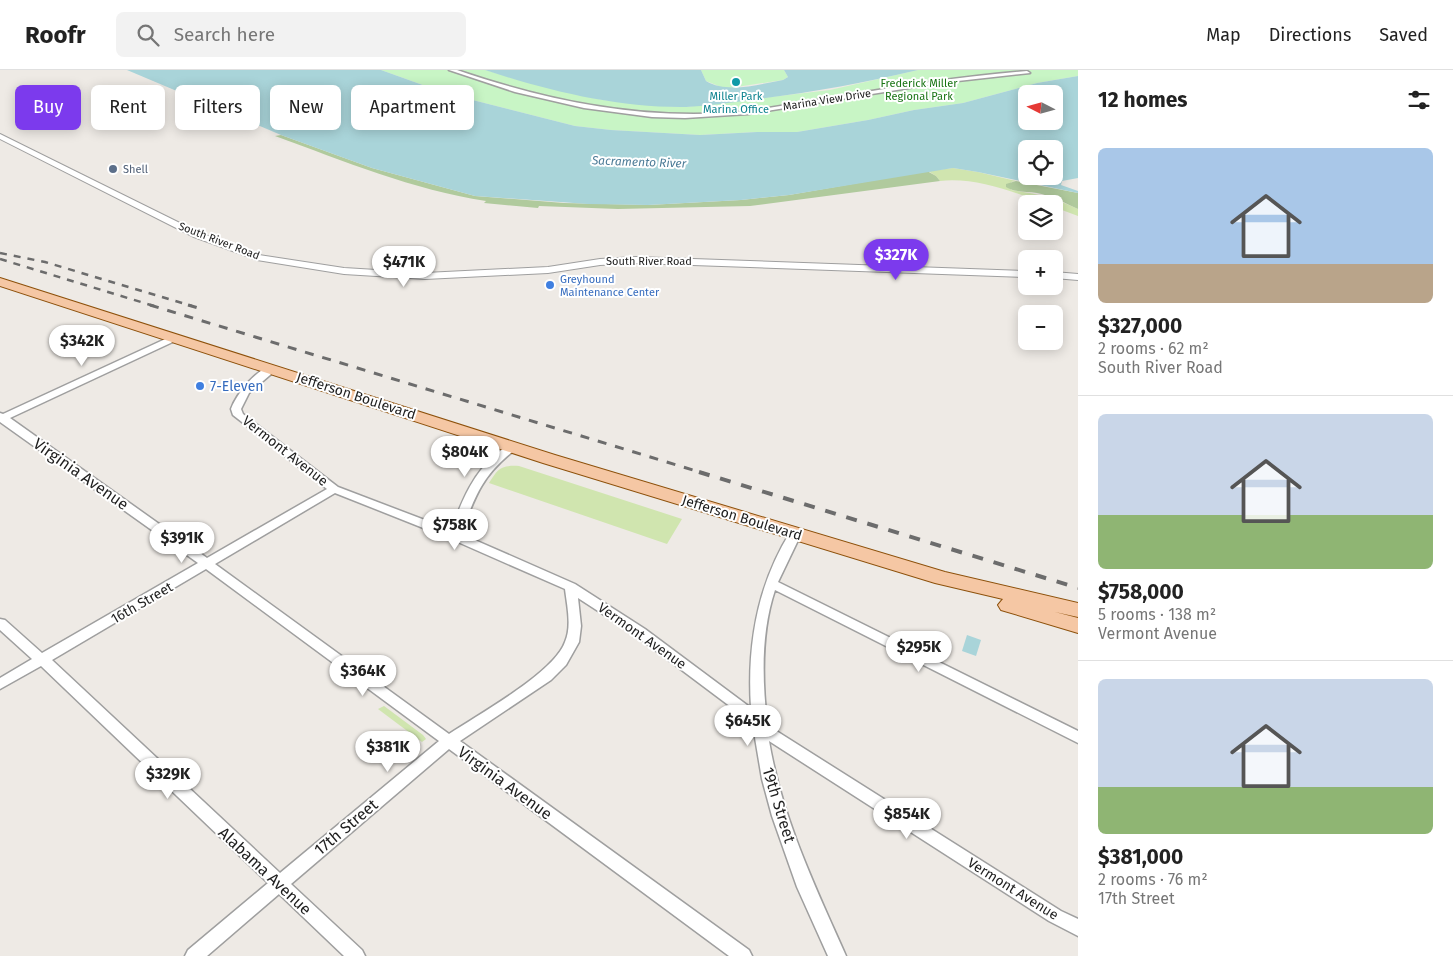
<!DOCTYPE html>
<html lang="en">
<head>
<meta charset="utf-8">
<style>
  body { margin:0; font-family:"Fira Sans",sans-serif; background:#f2f2f2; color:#222; height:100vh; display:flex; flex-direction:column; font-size:19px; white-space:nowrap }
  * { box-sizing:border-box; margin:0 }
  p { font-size:16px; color:#767676 }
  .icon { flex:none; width:28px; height:28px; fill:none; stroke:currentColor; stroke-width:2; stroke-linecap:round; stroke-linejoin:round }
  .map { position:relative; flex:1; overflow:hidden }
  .drawer { display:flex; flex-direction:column; background:#fff; width:375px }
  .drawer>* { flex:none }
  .banner { position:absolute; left:15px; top:15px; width:475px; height:45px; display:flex; gap:10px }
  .needle { width:32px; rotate:276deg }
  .fabs { position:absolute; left:1018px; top:15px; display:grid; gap:10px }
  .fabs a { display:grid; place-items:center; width:45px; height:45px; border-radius:8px; background:#fff; box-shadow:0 2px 12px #0003; font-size:25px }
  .price { position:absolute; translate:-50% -42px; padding:0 11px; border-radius:18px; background:#fff; color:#222; font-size:16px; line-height:32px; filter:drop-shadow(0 1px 2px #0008) }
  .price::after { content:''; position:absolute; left:50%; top:30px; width:15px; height:11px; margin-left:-8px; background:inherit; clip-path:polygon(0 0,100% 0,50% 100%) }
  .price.active { background:#7c3aed; color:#fff }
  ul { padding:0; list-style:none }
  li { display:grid; align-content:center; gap:10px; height:265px; padding:0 20px }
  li+li { border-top:1px solid #e0e0e0 }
  li span { display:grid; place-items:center; height:155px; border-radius:8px; color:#555 }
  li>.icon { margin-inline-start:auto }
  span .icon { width:90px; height:90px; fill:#fffc; stroke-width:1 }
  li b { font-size:21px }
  h2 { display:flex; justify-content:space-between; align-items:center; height:60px; padding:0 20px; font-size:21px }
  .pill { padding:0 18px; border-radius:8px; background:#fff; box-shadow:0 2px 12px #0003; font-size:18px; line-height:45px }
  .pill.active { background:#7c3aed; color:#fff }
  header { display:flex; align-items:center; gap:30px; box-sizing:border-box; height:70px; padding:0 25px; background:#fff; border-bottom:1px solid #e0e0e0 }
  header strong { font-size:24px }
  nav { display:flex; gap:28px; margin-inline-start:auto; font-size:18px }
  .search { width:350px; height:45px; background:#f2f2f2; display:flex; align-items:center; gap:12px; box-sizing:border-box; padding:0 18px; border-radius:8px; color:#767676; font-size:19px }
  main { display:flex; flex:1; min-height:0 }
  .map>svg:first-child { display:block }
</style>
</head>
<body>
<header>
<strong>Roofr</strong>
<div class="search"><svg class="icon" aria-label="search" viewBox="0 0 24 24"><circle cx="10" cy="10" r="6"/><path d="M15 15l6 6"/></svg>Search here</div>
<nav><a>Map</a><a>Directions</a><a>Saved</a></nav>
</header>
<main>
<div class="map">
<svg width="1078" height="886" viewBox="0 0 1078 886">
  <rect width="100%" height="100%" fill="#eeeae5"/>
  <g fill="#d0e5af">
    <path d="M953 98 978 102 1016 111 1011 112V120C1038 124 1053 127 1078 139V146L1054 137V134H1047C1013 122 976 107 940 111L936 106 928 101Z"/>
    <path d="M519 396 682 449 667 474 489 413C498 399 500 395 519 396Z"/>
    <polygon points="384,636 423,665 426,669 422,672 378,639"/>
  </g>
  <g fill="#b0ca9d">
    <path d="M281 65 372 98 475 126 564 133 648 135 741 130 789 125 927 101 936 106 940 111 750 136 618 139 539 136 538 138 484 133 486 131C413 120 344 91 275 66Z"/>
    <path d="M1016 111 1078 123V139C1065 133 1052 126 1037 123 1027 121 1016 123 1006 117V114Z"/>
  </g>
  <g fill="#c8f5c5">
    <polygon points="381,0 485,0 574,24 603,30 647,35 686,37 830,20 918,0 1078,0 1078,6 1037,13 963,33 914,40 868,50 797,62 757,62 700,65 611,60 575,56 445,23"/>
    <polygon points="701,0 784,0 788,7 783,10 730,18 721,17 706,11"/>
  </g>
  <g fill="#a9d4d9" fill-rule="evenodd">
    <path d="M127 0H381L445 23 575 56 611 60 700 65 757 62H797L868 50 914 40 963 33 1037 13 1078 6V108L1062 111 1061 115 1078 121V123L978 102 953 98 789 125 741 130 648 135 588 134 475 126 372 98 281 65ZM1026 24H1054V51H1026ZM1026 79H1054V106H1026Z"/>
    <path d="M485 0H701L706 11C728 24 759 14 783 10L788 7 784 0H918C864 13 813 22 758 29 734 32 710 36 686 37 618 38 549 21 485 0Z"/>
    <polygon points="967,565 981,570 976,586 962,581"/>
  </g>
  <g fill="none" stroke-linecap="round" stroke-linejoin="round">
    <g stroke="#9f9f9f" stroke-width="3">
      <g id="minor">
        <path d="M449 0H457C545 30 635 49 728 43 764 40 800 32 836 27 899 16 963 6 1027 1L1030 3 940 13 748 44 685 48 652 47 584 38 515 22Z"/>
        <path d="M174 265 178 268 177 270 10 348 207 488 327 419 233 345 231 339C236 325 259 294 275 297L277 299 249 323 241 339 243 344 338 417 451 460C462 431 473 402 499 382 504 378 508 373 516 375L517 377 516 379C482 405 475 426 461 464L575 514 645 559 751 638C747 575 757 515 791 461H799L801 464 778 512 1078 661V673L775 520C761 562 762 608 767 652L778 662 1061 841 1078 849V866L1049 851 769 671C782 748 815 816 846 886H828L797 817 772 746 762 709 753 656 739 643 635 565 578 528 581 556 579 572 566 595 551 610 460 671 749 880 752 886H729L449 679 291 814 362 880 365 886H344L279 824 207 886H185L188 880 268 813 41 596 0 619V608L32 589 0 560V549L5 550 42 583 198 493 0 352V343L3 344ZM335 423 451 469 565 519C567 536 572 556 565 572 554 603 479 644 449 664L215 494ZM206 499 439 671 280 803 52 590Z"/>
      </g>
    </g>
    <g stroke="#9f9f9f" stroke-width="2">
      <g id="tertiary">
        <polygon points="0,64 200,163 259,185 344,198 425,203 548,197 600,189 636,187 1026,201 1026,207 636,193 600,195 548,203 425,209 344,204 257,190 194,167 0,69"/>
        <polygon points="1054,202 1078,204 1078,210 1054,208"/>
      </g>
    </g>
    <g stroke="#8d510b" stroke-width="2">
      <polygon id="primary" points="0,208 555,385 945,502 1078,533 1078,547 1055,542 1078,548 1078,563 1001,540 998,535 1003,529 935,513 543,393 0,216"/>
    </g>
    <use href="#minor" fill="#fff" fill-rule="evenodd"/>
    <use href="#tertiary" fill="#fff" fill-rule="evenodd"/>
    <use href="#primary" fill="#f5c7a4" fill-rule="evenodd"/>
    <g stroke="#6c6c6c" stroke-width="2.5" stroke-dasharray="7 7" stroke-linecap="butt">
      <polyline points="0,183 45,192 192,236"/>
      <polyline points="0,189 154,236"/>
    </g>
    <g stroke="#6c6c6c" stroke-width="3" stroke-dasharray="9 9" stroke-linecap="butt">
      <polyline points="150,235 703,403"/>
      <polyline points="188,235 205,240"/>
    </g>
    <polyline stroke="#6c6c6c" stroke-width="4" stroke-dasharray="11 11" stroke-linecap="butt" points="699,402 1078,518"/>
  </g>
  <circle fill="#0f9aa8" stroke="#fff" stroke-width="2" cx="736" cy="12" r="5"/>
  <circle fill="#5c6f8a" stroke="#fff" stroke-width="2" cx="113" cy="99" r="5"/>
  <g fill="#3f7fe0" stroke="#fff" stroke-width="2">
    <circle cx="550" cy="215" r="5"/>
    <circle cx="200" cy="316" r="5"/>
  </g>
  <g text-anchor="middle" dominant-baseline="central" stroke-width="4" stroke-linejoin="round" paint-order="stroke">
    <g font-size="11" fill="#197414" stroke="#fff">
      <text x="919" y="13">Frederick Miller<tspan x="919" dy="13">Regional Park</tspan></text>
    </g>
    <g font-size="11" fill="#0d838f" stroke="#fff">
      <text x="736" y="26">Miller Park<tspan x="736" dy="13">Marina Office</tspan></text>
    </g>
    <g font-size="11" fill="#1e1e1e" stroke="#fff">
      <text transform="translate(827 30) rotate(-9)">Marina View Drive</text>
      <text transform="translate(219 171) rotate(21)">South River Road</text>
      <text x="649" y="191">South River Road</text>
    </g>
    <g font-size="11" fill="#4e5e75" stroke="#fff" text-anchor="start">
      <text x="123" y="99">Shell</text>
    </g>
    <g font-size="11" fill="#366cbe" stroke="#fff" text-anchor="start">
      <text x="560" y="209">Greyhound<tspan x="560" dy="13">Maintenance Center</tspan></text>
    </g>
    <g font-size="12" font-style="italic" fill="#4c7b97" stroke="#fff">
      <text transform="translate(639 92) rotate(2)">Sacramento River</text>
    </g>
    <g font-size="14" fill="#366cbe" stroke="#fff" text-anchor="start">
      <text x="210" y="316">7-Eleven</text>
    </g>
    <g font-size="14" fill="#1e1e1e" stroke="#fff">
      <text transform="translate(356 326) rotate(18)">Jefferson Boulevard</text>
      <text transform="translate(285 381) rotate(38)">Vermont Avenue</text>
      <text transform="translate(742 448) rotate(17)">Jefferson Boulevard</text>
      <text transform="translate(142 533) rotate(-30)">16th Street</text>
      <text transform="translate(642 566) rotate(35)">Vermont Avenue</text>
      <text transform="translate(1013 819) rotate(32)">Vermont Avenue</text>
    </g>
    <g font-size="16" fill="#1e1e1e" stroke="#fff">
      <text transform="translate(81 404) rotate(35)">Virginia Avenue</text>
      <text transform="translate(505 713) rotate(36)">Virginia Avenue</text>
      <text transform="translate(779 735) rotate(73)">19th Street</text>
      <text transform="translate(346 757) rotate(-40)">17th Street</text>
      <text transform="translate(265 801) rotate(43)">Alabama Avenue</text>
    </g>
  </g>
</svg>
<div class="fabs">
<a><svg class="needle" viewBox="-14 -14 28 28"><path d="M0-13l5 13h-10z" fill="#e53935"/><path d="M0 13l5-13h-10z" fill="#767676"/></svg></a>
<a><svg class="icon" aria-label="locate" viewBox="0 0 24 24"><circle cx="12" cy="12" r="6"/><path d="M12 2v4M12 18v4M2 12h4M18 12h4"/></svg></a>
<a><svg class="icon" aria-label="layers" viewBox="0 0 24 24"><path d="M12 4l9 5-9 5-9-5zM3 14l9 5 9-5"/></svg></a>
<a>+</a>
<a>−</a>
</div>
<b class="price active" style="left:896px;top:211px">$327K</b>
<b class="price" style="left:404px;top:218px">$471K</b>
<b class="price" style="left:82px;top:297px">$342K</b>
<b class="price" style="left:465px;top:408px">$804K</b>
<b class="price" style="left:455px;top:481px">$758K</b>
<b class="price" style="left:182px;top:494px">$391K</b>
<b class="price" style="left:919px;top:603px">$295K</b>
<b class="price" style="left:363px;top:627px">$364K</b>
<b class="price" style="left:748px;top:677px">$645K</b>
<b class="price" style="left:388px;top:703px">$381K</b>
<b class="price" style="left:168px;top:730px">$329K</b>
<b class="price" style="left:907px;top:770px">$854K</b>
<div class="banner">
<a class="pill active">Buy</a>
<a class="pill">Rent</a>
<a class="pill">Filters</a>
<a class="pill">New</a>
<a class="pill">Apartment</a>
</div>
</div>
<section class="drawer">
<h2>12 homes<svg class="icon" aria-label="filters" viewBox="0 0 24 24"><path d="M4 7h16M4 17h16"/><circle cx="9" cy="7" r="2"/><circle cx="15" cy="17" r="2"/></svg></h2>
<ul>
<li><span style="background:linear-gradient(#a9c7e8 75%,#b9a48a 0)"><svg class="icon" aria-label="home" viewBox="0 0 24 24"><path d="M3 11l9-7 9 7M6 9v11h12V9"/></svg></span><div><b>$327,000</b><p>2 rooms · 62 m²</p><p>South River Road</p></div></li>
<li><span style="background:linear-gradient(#c9d6e8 65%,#8fb573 0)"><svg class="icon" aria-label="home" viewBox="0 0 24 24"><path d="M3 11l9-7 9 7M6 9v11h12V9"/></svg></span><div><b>$758,000</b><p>5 rooms · 138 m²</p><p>Vermont Avenue</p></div></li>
<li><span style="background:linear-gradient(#c9d6e8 70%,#8fb573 0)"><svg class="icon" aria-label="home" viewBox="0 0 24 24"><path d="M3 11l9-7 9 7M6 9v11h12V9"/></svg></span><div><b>$381,000</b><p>2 rooms · 76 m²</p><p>17th Street</p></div></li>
</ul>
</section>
</main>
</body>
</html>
